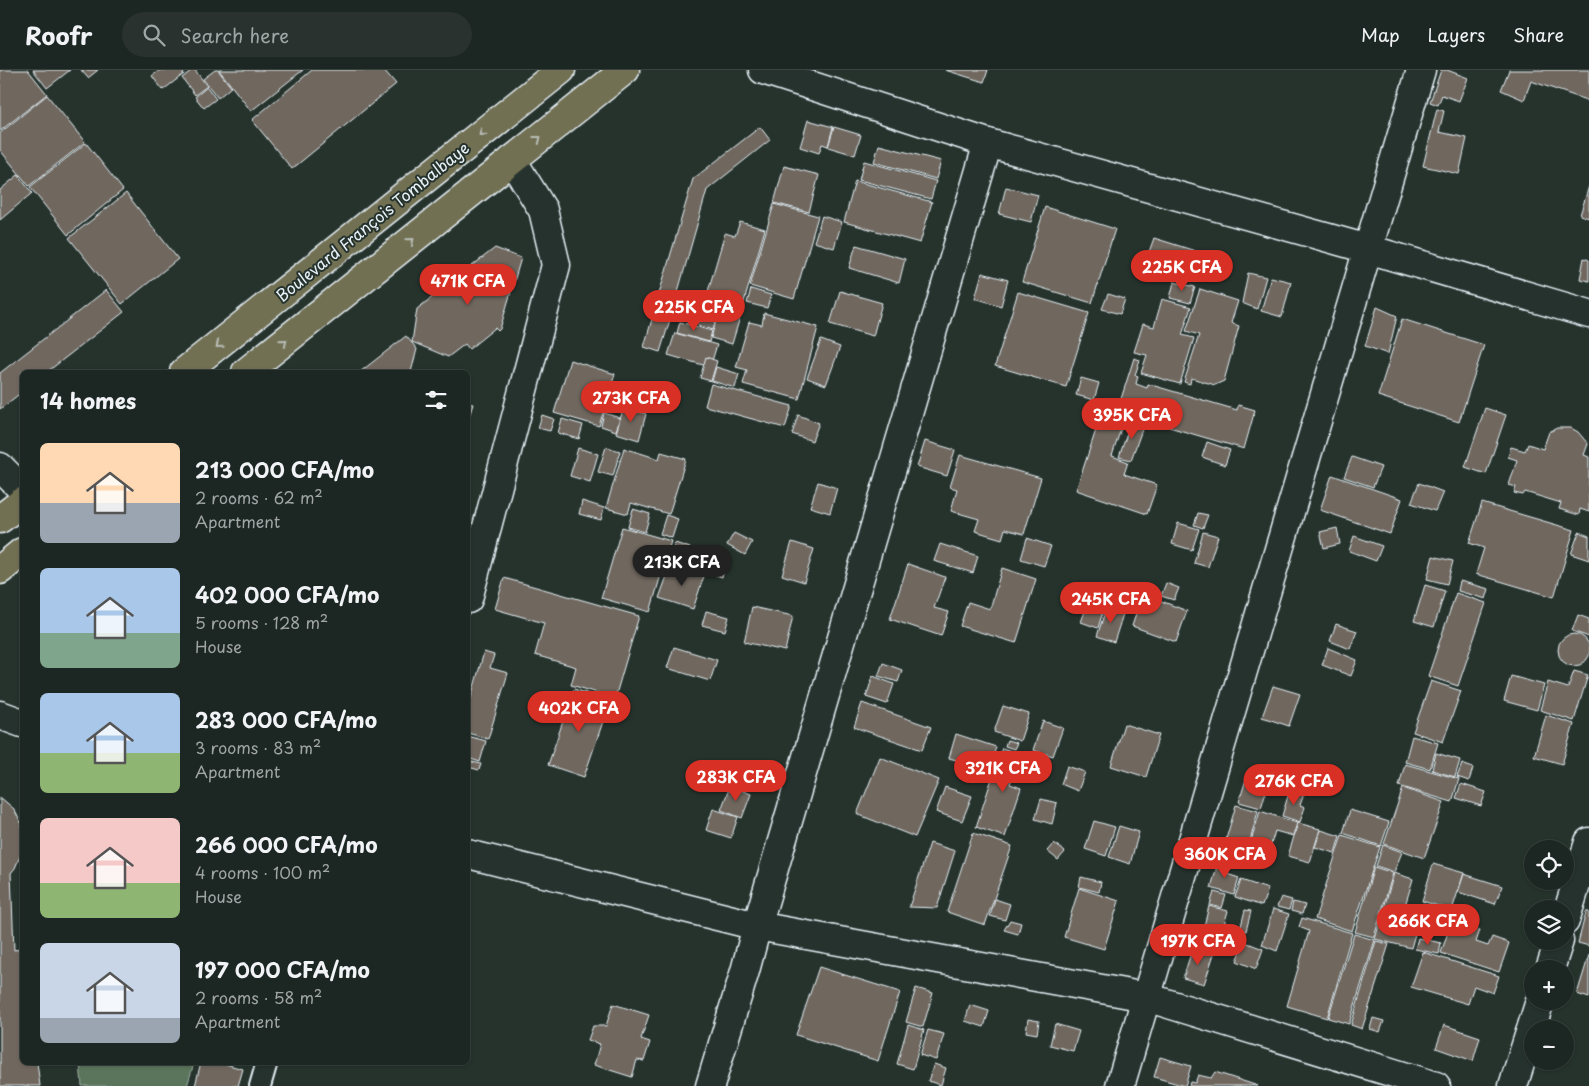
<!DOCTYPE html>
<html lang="en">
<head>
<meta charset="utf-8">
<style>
  body { margin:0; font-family:"Playpen Sans",sans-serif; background:#29322f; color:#f1f3f6; height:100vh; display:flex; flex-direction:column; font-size:19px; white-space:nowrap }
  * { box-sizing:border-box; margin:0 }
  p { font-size:16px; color:#a0a5a5 }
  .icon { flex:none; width:28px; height:28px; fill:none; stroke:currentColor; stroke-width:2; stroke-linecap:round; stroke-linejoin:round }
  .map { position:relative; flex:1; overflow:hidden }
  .side { position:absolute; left:20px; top:300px; width:450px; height:695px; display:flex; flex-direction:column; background:#1c2622; border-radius:8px; box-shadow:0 1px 4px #0004,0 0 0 1px #3a4340 }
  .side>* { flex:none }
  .fabs { position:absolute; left:1524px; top:770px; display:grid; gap:10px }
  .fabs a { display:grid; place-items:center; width:50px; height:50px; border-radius:50%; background:#1c2622; box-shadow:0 1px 4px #0004,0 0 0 1px #3a4340; font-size:25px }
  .price { position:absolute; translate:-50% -42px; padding:0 11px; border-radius:18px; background:#d93025; color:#fff; font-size:16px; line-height:32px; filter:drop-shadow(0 1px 2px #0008) }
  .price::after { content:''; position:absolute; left:50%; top:30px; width:15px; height:11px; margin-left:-8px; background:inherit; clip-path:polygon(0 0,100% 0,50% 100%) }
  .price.active { background:#222; color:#fff }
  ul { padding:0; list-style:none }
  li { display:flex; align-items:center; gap:15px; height:125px; padding:0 20px }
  li span { display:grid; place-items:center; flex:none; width:140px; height:100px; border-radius:8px; color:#555 }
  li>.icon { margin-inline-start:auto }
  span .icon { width:60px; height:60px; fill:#fffc; stroke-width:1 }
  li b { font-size:21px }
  h2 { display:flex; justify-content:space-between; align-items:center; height:60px; padding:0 20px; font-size:21px }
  header { display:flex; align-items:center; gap:30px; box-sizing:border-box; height:70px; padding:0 25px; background:#1c2622; border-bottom:1px solid #3a4340 }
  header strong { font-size:24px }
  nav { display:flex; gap:28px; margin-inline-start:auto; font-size:18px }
  .search { width:350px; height:45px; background:#29322f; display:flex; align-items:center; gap:12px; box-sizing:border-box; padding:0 18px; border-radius:28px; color:#a0a5a5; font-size:19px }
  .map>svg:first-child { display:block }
</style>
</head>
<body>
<header>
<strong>Roofr</strong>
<div class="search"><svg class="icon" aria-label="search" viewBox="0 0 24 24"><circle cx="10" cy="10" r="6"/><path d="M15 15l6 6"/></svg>Search here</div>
<nav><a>Map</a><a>Layers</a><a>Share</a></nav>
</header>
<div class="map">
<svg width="1589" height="1016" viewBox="0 0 1589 1016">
  <rect width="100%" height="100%" fill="#26332d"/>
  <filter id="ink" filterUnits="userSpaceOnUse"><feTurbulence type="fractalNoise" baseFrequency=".02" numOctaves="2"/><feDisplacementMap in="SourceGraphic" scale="10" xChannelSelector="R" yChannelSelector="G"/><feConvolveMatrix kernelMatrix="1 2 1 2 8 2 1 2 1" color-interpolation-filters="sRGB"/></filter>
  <g filter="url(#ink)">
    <polygon fill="#5a745b" stroke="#a1b2aa" points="80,993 80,992 194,993 187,1016 82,1016"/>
    <g fill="#70685f" stroke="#e8f1f8">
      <polygon points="0,0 28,0 47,24 0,61"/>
      <polygon points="33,0 70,0 47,18"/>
      <polygon points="81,0 98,0 88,8"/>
      <polygon points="160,0 180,0 184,4 163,20 152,6"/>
      <polygon points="192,0 195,0 207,16 195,25 182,8"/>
      <polygon points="215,0 218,0 231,17 218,28 203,9"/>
      <polygon points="219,0 303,0 251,41"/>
      <polygon points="312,0 384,0 396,14 292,99 252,50"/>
      <polygon points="945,0 988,0 984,12"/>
      <polygon points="1441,0 1447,0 1468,8 1459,31 1442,25 1438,35 1430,32"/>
      <polygon points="1509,0 1589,0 1589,31 1531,11 1524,30 1501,20"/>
      <polygon points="207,17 216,29 204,38 195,27"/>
      <polygon points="47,25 85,72 29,116 0,80 0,63"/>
      <polygon points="1437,39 1444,41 1439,62 1467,68 1459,104 1423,96"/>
      <polygon points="808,50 833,57 828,76 822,74 819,83 800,77"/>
      <polygon points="760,57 770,70 707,120 673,239 656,234 693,109"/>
      <polygon points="834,57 861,65 855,85 828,77"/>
      <polygon points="86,73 123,120 68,165 30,117"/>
      <polygon points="879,75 941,91 936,109 874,92"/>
      <polygon points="864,91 936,111 931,129 859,110"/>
      <polygon points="784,96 819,105 809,142 774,133"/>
      <polygon points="18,105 32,123 0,150 0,120"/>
      <polygon points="855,111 932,132 920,173 844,152"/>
      <polygon points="1589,116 1589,148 1580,145"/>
      <polygon points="1006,117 1038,125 1031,152 999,144"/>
      <polygon points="126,123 178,189 122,234 69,168"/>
      <polygon points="774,134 818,146 794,229 750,216"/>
      <polygon points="1045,137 1115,159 1092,233 1022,212"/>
      <polygon points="822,146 842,152 834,178 814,172"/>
      <polygon points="740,152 765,159 740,246 704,235 725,163 735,166"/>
      <polygon points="1154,168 1205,184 1196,212 1144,196"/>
      <polygon points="856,175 905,189 899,213 849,198"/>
      <polygon points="495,178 521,188 500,259 498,261 495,258 469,279 465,274 448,287 412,272 417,239"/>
      <polygon points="1584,188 1589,190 1589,211 1580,209"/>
      <polygon points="982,203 1008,210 1001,236 975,228"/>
      <polygon points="1248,203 1266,207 1257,239 1242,233"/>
      <polygon points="1271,207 1291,212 1282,247 1261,241"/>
      <polygon points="1174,212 1195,217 1190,233 1170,228"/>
      <polygon points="751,219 771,225 767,238 747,233"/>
      <polygon points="1200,219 1238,231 1231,253 1239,256 1224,311 1215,315 1191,308 1190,314 1184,312 1199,265 1186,261"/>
      <polygon points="106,220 124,242 47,302 22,302 22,322 0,339 0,303"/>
      <polygon points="840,221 882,233 873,266 830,254"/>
      <polygon points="1018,222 1089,243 1066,317 995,296"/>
      <polygon points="1108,224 1125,229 1120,244 1102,239"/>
      <polygon points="1162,229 1191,237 1182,265 1194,268 1180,314 1141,303 1147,285 1134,282 1143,254 1154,257"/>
      <polygon points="656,235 673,240 660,282 644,277"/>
      <polygon points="704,236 719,240 713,260 698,255"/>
      <polygon points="1377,237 1397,246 1388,284 1365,276"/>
      <polygon points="719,241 740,247 732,274 711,268"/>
      <polygon points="764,243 818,257 799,329 743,314 747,300 736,297 749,252 762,255"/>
      <polygon points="1402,249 1484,275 1459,352 1378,326"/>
      <polygon points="680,252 712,261 709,272 677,263"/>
      <polygon points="675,263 717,275 710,297 668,285"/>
      <polygon points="406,266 417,279 411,302 360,302"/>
      <polygon points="821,270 840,277 826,315 807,308"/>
      <polygon points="706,287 717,291 711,311 700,308"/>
      <polygon points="1134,288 1140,290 1135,305 1138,306 1136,314 1147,318 1148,314 1237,340 1238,335 1255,340 1244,379 1135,347 1139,334 1121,329"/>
      <polygon points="570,290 615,304 599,356 554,343"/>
      <polygon points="716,297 739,304 735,318 712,311"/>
      <polygon points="1081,308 1099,313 1094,330 1076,325"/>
      <polygon points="711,314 792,336 785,358 705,336"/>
      <polygon points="468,333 473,334 468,350"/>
      <polygon points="624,336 646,344 639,370 616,363"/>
      <polygon points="1485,338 1506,345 1486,404 1465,397"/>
      <polygon points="1103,339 1125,346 1112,386 1128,392 1124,404 1157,415 1147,444 1076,420"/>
      <polygon points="604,343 620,348 616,361 601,356"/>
      <polygon points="542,345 554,349 550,361 538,358"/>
      <polygon points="798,345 819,353 812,371 792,364"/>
      <polygon points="562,349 583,355 579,369 558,363"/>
      <polygon points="1132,349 1144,354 1131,390 1119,387"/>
      <polygon points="1557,358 1571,358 1578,362 1588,374 1584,385 1589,387 1589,442 1580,439 1579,445 1559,439 1561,433 1525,422 1523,425 1514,423 1516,417 1509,415 1517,390 1508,387 1511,377 1525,381 1528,374 1543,379 1549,362"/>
      <polygon points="925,371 955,380 947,406 917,397"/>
      <polygon points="1207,372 1230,380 1225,395 1202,387"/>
      <polygon points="606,377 620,381 613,406 598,402"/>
      <polygon points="578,378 598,384 590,412 570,406"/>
      <polygon points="624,378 659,389 661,382 686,389 669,444 631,433 628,444 606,438"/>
      <polygon points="960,385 1041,408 1024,464 1005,459 1002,469 975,461 979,449 951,441 957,419 950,417"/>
      <polygon points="1352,387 1381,397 1373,417 1344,407"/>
      <polygon points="1332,405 1402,429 1390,464 1320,440"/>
      <polygon points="818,412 837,418 830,443 810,437"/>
      <polygon points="1419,413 1443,422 1435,441 1411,433"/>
      <polygon points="582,431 604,438 601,450 579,444"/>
      <polygon points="1482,433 1574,460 1554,527 1476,504 1484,478 1469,473"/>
      <polygon points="633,439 650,444 645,462 628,457"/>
      <polygon points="1198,443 1208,445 1203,458 1194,455"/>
      <polygon points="666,445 678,449 672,468 660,464"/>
      <polygon points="1178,453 1199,459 1192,480 1172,474"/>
      <polygon points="622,457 671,471 650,542 601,528"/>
      <polygon points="1337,458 1340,474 1324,478 1320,462"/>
      <polygon points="1203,462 1218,466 1208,497 1194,493"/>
      <polygon points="1579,462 1589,466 1589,490 1571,484"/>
      <polygon points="734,463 752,472 745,485 727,475"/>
      <polygon points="1354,466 1382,476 1376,491 1349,481"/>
      <polygon points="1027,468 1051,476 1044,496 1021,489"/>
      <polygon points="792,472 814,479 804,512 782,505"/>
      <polygon points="675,473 727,490 722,507 669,491"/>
      <polygon points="940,474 978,486 973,503 934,491"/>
      <polygon points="1433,486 1453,491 1447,514 1427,509"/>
      <polygon points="908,494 945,507 934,538 949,542 941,566 890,549"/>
      <polygon points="671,495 704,506 693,539 659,528"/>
      <polygon points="1002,498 1036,509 1016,573 960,556 968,532 990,539"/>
      <polygon points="504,508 639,546 615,628 571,615 576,597 535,585 544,553 495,539"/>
      <polygon points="1460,511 1489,519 1486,529 1458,521"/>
      <polygon points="1166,513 1179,518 1174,530 1161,526"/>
      <polygon points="1425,515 1445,521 1434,557 1414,551"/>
      <polygon points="1456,523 1486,533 1458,616 1428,606"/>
      <polygon points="1090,528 1105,534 1098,558 1081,552"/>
      <polygon points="1156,529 1187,541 1176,572 1132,556 1139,535 1152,540"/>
      <polygon points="1107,536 1124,541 1114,572 1097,566"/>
      <polygon points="752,537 793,546 785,581 744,572"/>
      <polygon points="706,541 729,547 725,561 702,555"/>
      <polygon points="1578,545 1589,549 1589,567 1572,561"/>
      <polygon points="1336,554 1357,561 1350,579 1330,571"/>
      <circle cx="1574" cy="580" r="16"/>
      <polygon points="674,577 717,590 710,611 667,598"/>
      <polygon points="1328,578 1357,590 1351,606 1322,595"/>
      <polygon points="484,582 494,585 490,598 508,603 488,669 468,663 468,638"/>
      <polygon points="883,593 902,600 898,612 878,606"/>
      <polygon points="1574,601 1588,605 1574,651 1540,640 1548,612 1568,618"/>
      <polygon points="873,606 894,614 887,634 866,627"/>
      <polygon points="1511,606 1544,615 1537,640 1504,631"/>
      <polygon points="1431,611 1461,621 1443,672 1413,662"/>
      <polygon points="1273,616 1300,624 1289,656 1262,647"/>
      <polygon points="574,619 610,631 584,707 548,695"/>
      <polygon points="862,633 931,657 922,680 854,657"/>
      <polygon points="1003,636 1029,644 1020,671 994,662"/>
      <polygon points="1546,645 1574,654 1562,694 1534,686"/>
      <polygon points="1043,651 1063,658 1053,686 1033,680"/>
      <polygon points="1124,654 1159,665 1146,707 1111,696"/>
      <polygon points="956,664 996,677 989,699 949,688"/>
      <polygon points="468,666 486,671 480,692 468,688"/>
      <polygon points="1412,666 1438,673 1430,699 1405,692"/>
      <polygon points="1007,670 1017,673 1014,679 1005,676"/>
      <polygon points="1002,678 1030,687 1023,709 1013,706 1010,714 1021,718 1005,767 976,757"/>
      <polygon points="1436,683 1460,690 1455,707 1432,700"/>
      <polygon points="880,687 939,710 915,767 857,744"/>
      <polygon points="468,691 481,694 479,700 468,697"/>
      <polygon points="1405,694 1459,709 1452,732 1399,716"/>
      <polygon points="1462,694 1473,698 1469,711 1457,707"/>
      <polygon points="1067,696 1085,702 1078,721 1061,714"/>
      <polygon points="1247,706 1269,711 1261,738 1239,732"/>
      <polygon points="1461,714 1486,722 1481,736 1456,728"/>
      <polygon points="730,716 751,724 742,748 721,740"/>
      <polygon points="945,717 972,726 962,751 936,742"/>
      <polygon points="1403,718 1444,732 1424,788 1384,774"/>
      <polygon points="1290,719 1304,724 1300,735 1305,737 1300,752 1282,746"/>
      <polygon points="0,727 14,739 21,753 22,761 21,784 15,798 11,803 14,880 21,879 22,892 22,992 37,992 40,1016 0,1016"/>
      <polygon points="1041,729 1057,733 1052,754 1035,749"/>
      <polygon points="1236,735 1258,741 1247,782 1224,776"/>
      <polygon points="713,739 738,747 731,768 706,760"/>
      <polygon points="1350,740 1389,752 1381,776 1343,763"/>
      <polygon points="1260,741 1297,753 1293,766 1275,761 1266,791 1247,785"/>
      <polygon points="1094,751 1115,757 1106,786 1085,779"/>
      <polygon points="1298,753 1320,759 1310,792 1288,786"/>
      <polygon points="1119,756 1139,762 1130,794 1109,787"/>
      <polygon points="1321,760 1340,766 1335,783 1315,777"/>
      <polygon points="973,763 1012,776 985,855 947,842"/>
      <polygon points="1342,765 1380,777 1352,861 1315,849"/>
      <polygon points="930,773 955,781 937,838 909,837"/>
      <polygon points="1054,773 1065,782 1058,790 1047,781"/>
      <polygon points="1383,775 1402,782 1394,802 1376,796"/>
      <polygon points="1219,789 1231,792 1227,804 1239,808 1234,825 1211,818"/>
      <polygon points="1433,794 1464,803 1452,840 1422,831"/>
      <polygon points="1374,797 1393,803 1374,867 1355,862"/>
      <polygon points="1394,803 1413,809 1398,859 1415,864 1411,878 1375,869"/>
      <polygon points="1464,804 1502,816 1495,834 1458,822"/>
      <polygon points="1081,807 1101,812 1099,822 1079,817"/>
      <polygon points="1241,810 1268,819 1262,836 1235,827"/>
      <polygon points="1079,818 1119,831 1104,879 1064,867"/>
      <polygon points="1214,822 1226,825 1222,838 1210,835"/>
      <polygon points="1281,827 1292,830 1289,840 1277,837"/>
      <polygon points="995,829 1010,834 1005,850 990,846"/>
      <polygon points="1293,832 1305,835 1302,844 1291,841"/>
      <polygon points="1209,836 1228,841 1222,861 1204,856"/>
      <polygon points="1273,839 1289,844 1277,881 1262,875"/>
      <polygon points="1245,840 1251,841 1246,861 1240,860"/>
      <polygon points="1586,842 1589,842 1589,876 1578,873"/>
      <polygon points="1302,848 1352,863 1327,948 1287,936 1309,861 1299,857"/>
      <polygon points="1010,850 1021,853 1018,864 1004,860"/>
      <polygon points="1452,850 1480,860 1476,872 1488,876 1492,867 1509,873 1499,902 1441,883"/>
      <polygon points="1202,857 1223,863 1216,883 1196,876"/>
      <polygon points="1354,864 1375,870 1349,954 1328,948"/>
      <polygon points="1418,868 1441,873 1439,884 1415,879"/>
      <polygon points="1376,871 1389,874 1362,959 1351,955"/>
      <polygon points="1245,872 1263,879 1256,899 1237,891"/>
      <polygon points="1193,877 1214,884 1204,914 1183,908"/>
      <polygon points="1423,882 1499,906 1493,923 1474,916 1468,934 1411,917"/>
      <polygon points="1589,885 1589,928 1577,924"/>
      <polygon points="819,897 900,922 878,991 796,965"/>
      <polygon points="916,918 933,923 923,957 906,952"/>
      <polygon points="613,934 649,945 641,969 650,972 644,991 637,990 632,1007 594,995 600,974 588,970 593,956 606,956"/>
      <polygon points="970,935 989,941 984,957 965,951"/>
      <polygon points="1373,948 1384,951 1380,962 1370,959"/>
      <polygon points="1028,949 1039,951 1037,964 1026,962"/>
      <polygon points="1055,954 1079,961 1073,981 1050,975"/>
      <polygon points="908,955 924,960 913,999 897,994"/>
      <polygon points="1444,955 1480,967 1473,991 1436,978"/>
      <polygon points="928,960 944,964 936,990 920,985"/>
      <polygon points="1565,968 1571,970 1565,987"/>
      <polygon points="1160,987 1191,996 1185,1016 1154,1007"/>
      <polygon points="201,992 218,992 243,999 238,1016 195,1016"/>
      <polygon points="934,994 946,998 941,1015 928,1011"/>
      <polygon points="1215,1002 1258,1016 1189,1016 1190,1012 1195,1013 1198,1005 1211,1008"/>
    </g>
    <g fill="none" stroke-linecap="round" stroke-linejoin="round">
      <g stroke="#e8f1f8" stroke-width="24">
        <polyline id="service" points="260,1016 267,992"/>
      </g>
      <g stroke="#e8f1f8" stroke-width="31">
        <g id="minor">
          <polyline points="763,0 988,73 1368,179 1589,244"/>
          <polyline points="0,397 22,419"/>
          <polyline points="468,529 556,195 543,140 512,90"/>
          <polyline points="0,645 22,653"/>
          <polyline points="468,784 757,856 1146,927 1436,1016"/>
          <polyline points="1565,851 1589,772"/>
          <polyline points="1550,899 1559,871"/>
          <polyline points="710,1016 745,901 757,856 988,73"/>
          <polyline points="1120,1016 1421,0"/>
          <polyline points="1513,1016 1540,931"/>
        </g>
      </g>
      <g stroke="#e8f1f8" stroke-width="31">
        <g id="primary">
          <polyline points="184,302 561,0"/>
          <polyline points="246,302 625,0"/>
          <polyline points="0,449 22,432"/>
          <polyline points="0,500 22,482"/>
        </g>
      </g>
      <use href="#service" stroke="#26332d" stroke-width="20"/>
      <use href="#minor" stroke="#26332d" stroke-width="28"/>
      <use href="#primary" stroke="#716f52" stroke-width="28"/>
    </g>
    <defs><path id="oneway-chevron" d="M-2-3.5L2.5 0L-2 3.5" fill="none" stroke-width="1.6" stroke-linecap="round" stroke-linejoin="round" transform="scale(1.25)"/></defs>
    <g stroke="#b8bdb6">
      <use href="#oneway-chevron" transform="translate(482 63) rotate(141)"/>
      <use href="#oneway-chevron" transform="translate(538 69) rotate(-38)"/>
      <use href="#oneway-chevron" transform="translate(411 171) rotate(-39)"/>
      <use href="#oneway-chevron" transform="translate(284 272) rotate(-39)"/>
      <use href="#oneway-chevron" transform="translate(219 275) rotate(141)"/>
    </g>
  </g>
  <g text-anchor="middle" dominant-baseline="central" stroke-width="4" stroke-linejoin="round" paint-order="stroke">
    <g font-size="16" fill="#e8f1f8" stroke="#26332d">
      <text transform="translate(372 151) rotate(-39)">Boulevard François Tombalbaye</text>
    </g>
  </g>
</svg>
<div class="fabs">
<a><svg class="icon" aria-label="locate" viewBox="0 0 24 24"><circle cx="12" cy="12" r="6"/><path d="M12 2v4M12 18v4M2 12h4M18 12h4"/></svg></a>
<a><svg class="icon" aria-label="layers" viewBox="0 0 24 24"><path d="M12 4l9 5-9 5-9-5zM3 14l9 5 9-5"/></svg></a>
<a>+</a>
<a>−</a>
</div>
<b class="price" style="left:1182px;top:222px">225K CFA</b>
<b class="price" style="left:468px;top:236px">471K CFA</b>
<b class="price" style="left:694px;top:262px">225K CFA</b>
<b class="price" style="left:631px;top:353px">273K CFA</b>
<b class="price" style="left:1132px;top:370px">395K CFA</b>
<b class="price active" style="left:682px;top:517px">213K CFA</b>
<b class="price" style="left:1111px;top:554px">245K CFA</b>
<b class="price" style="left:579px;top:663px">402K CFA</b>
<b class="price" style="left:1003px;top:723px">321K CFA</b>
<b class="price" style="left:736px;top:732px">283K CFA</b>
<b class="price" style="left:1294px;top:736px">276K CFA</b>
<b class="price" style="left:1225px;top:809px">360K CFA</b>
<b class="price" style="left:1428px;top:876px">266K CFA</b>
<b class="price" style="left:1198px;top:896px">197K CFA</b>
<section class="side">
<h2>14 homes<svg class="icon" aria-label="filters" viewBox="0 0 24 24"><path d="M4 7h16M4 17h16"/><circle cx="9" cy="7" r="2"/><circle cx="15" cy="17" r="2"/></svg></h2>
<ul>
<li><span style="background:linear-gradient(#ffd9b3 60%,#9aa5b1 0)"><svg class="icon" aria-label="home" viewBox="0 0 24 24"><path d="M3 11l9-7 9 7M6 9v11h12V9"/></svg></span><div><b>213 000 CFA/mo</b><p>2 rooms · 62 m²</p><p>Apartment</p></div></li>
<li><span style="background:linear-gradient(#a9c7e8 65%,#7fa58c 0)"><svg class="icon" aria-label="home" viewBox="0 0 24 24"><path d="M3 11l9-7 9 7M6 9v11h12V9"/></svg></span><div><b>402 000 CFA/mo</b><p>5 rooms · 128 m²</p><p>House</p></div></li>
<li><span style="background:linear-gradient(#a9c7e8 60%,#8fb573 0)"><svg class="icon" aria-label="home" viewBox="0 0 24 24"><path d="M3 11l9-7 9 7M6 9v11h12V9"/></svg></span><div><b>283 000 CFA/mo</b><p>3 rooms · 83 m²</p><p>Apartment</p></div></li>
<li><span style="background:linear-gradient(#f6c9c9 65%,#8fb573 0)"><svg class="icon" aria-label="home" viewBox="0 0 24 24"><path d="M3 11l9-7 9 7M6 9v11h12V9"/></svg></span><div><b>266 000 CFA/mo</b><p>4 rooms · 100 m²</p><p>House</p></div></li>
<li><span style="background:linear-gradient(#c9d6e8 75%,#9aa5b1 0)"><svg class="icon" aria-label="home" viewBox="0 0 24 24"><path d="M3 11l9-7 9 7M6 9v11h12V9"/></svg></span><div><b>197 000 CFA/mo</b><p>2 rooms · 58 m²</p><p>Apartment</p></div></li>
</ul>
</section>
</div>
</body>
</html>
